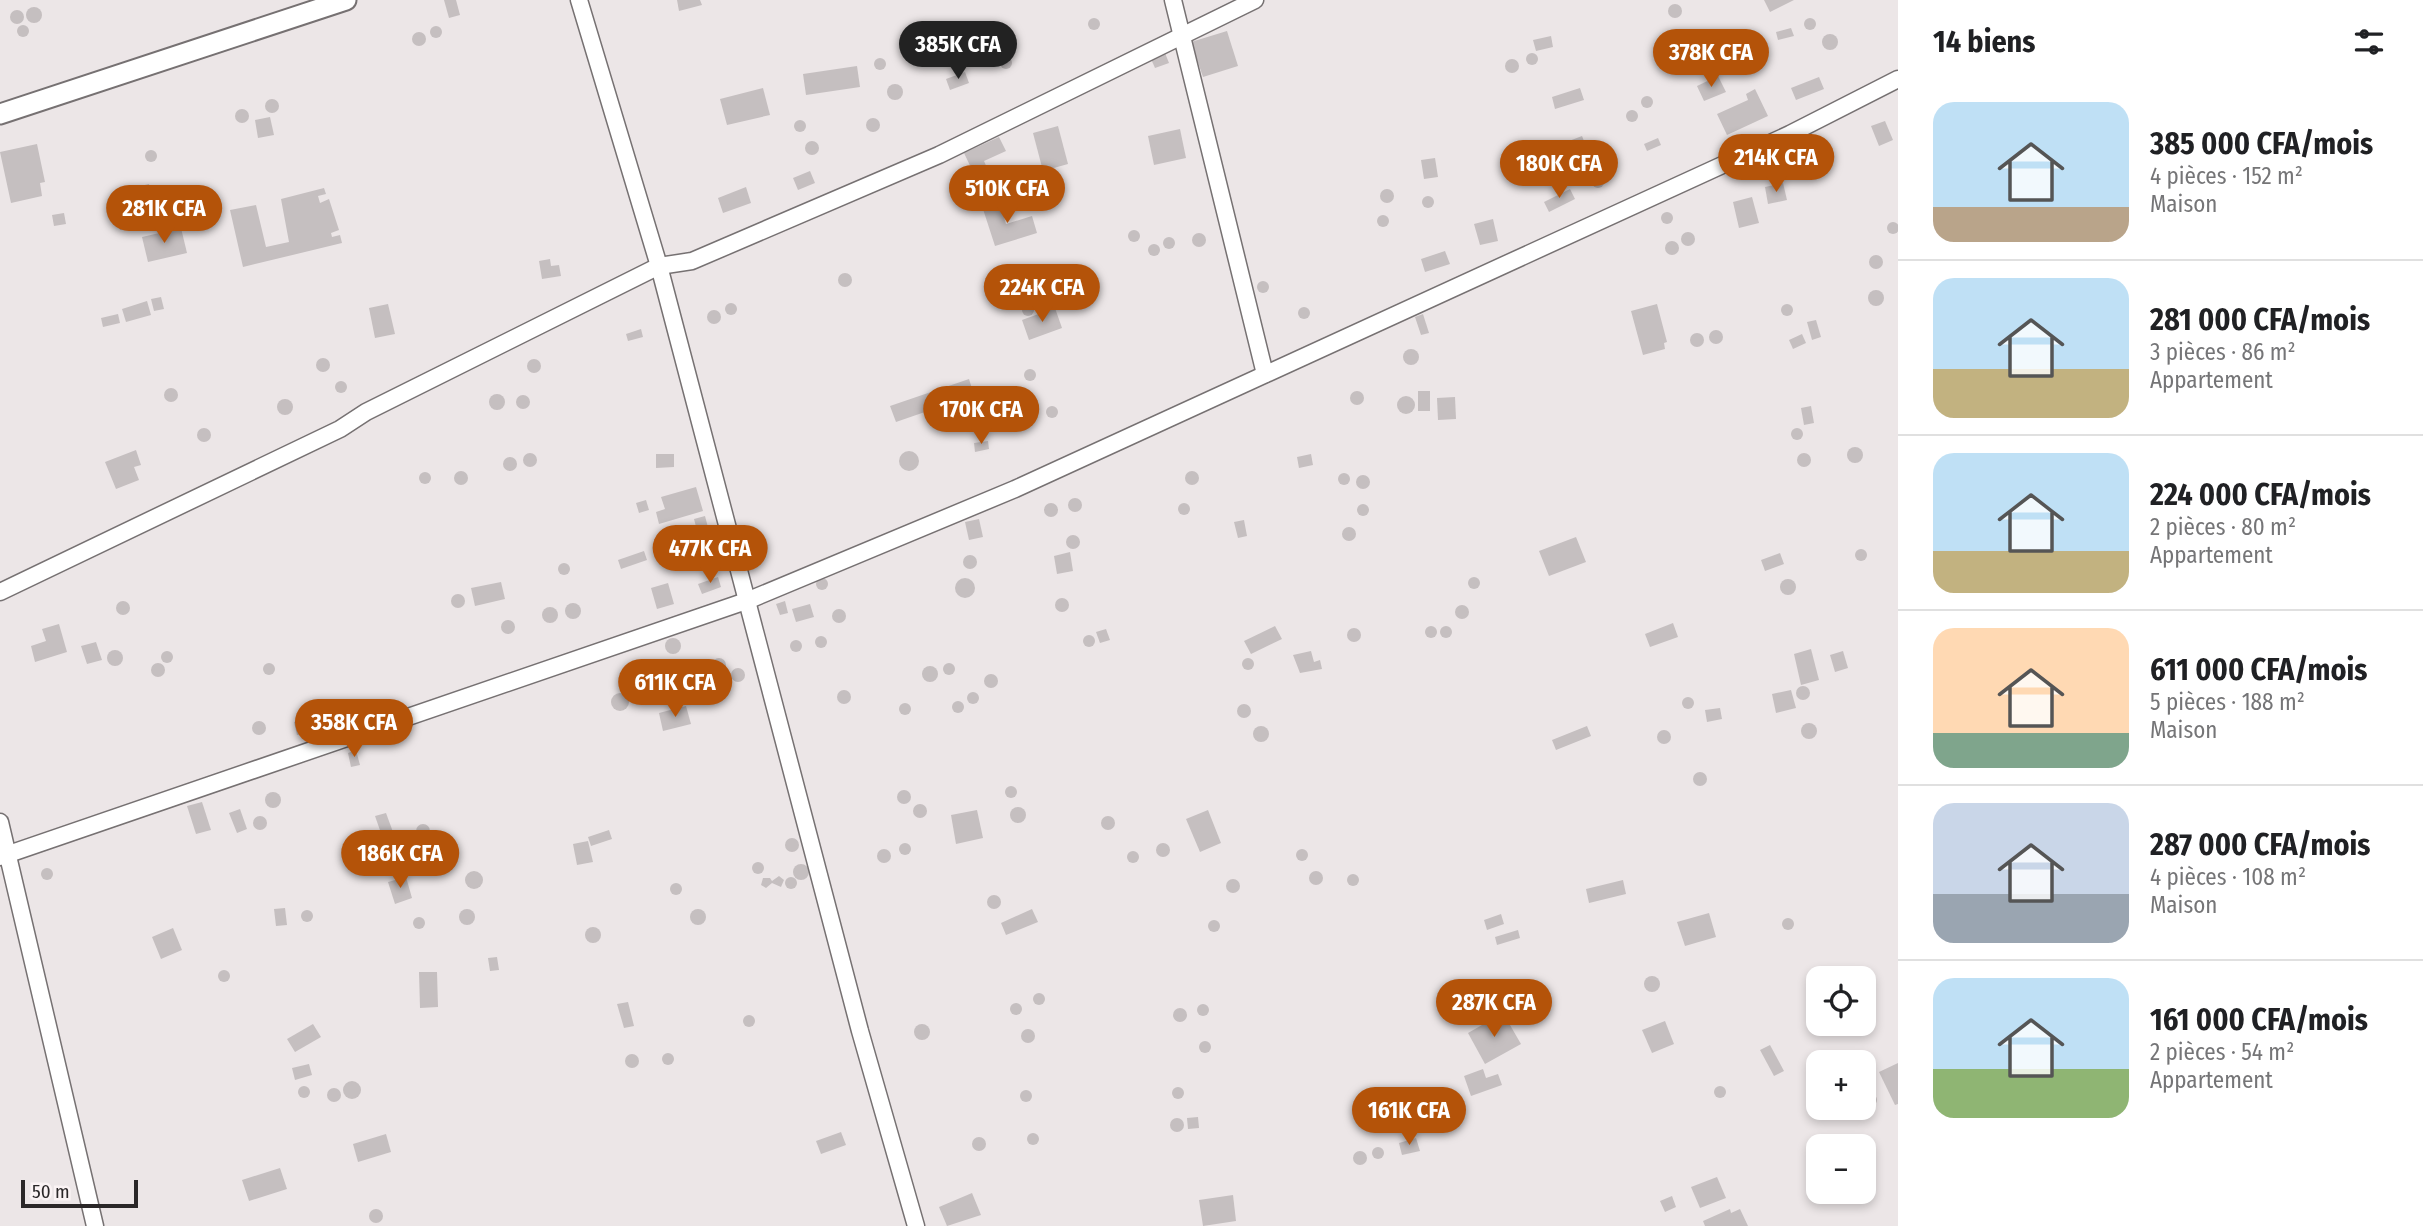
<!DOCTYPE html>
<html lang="fr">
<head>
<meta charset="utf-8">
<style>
  body { margin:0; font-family:"Fira Sans Condensed",sans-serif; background:#f6f6f6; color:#202124; height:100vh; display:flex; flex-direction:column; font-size:26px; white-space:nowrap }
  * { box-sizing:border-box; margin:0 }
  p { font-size:23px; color:#757577 }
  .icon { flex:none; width:38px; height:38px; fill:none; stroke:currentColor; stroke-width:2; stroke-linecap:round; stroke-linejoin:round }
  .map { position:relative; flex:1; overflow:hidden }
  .panel { display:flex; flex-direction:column; background:#fff; width:525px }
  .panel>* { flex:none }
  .tools { position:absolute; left:1806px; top:966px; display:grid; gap:14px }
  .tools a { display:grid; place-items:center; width:70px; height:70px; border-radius:14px; background:#fff; box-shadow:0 4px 10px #0003; font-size:35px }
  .scale { position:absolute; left:21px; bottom:18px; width:117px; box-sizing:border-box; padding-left:7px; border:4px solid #2a2728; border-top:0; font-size:19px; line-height:24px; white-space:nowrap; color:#2a2728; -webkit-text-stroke:5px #faf3f4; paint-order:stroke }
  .price { position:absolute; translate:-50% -60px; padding:0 16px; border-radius:24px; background:#b45309; color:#fff; font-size:23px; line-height:46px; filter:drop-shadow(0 2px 4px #0008) }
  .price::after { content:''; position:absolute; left:50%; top:42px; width:21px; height:16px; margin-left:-10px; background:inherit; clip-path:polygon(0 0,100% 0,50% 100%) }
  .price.active { background:#222; color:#fff }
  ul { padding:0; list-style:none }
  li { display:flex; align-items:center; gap:21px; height:175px; padding:0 35px }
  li+li { border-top:2px solid #e0e0e0 }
  li span { display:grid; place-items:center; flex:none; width:196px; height:140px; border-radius:21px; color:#555 }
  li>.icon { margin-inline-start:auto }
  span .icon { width:84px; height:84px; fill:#fffc; stroke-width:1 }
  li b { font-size:30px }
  h2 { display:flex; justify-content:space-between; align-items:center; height:84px; padding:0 35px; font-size:30px }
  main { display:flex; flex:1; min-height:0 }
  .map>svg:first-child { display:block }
</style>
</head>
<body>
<main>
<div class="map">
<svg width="1898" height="1226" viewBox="0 0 1898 1226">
  <rect width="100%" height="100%" fill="#ece6e7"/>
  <g fill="#c5bfc0">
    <polygon points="444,0 456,0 460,15 449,18"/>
    <polygon points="677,0 700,0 702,5 679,11"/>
    <polygon points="1764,0 1794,0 1770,12"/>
    <circle cx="1675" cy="11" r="7"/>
    <circle cx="34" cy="15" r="8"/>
    <circle cx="17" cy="17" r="7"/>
    <circle cx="1810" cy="24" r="6"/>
    <circle cx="1094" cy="24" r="6"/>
    <circle cx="23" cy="31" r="6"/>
    <circle cx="436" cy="32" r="6"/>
    <polygon points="989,27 994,44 966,51 962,34"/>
    <polygon points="1791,28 1794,36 1778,40 1776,32"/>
    <polygon points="1227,31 1238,66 1203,77 1191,42"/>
    <circle cx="419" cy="39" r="7"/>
    <polygon points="1743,33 1747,44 1730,49 1726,38"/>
    <circle cx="1830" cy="42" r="8"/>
    <polygon points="1551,36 1553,47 1536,51 1533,40"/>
    <circle cx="1532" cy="59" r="6"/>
    <polygon points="1165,53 1169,63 1155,68 1151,59"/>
    <circle cx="1006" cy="63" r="6"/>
    <circle cx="880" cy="64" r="6"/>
    <circle cx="1512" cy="66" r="7"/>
    <polygon points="857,66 860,87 806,95 803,74"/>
    <polygon points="965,72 969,83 950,90 946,79"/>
    <polygon points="1718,76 1726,92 1704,101 1697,86"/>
    <polygon points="1819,77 1824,89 1796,100 1791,88"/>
    <circle cx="895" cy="92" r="8"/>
    <polygon points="763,88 770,115 727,125 720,99"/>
    <polygon points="1580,88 1584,100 1555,109 1552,97"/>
    <polygon points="1755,89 1768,116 1727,135 1717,114 1748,100 1746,94"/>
    <circle cx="1647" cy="102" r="6"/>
    <circle cx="272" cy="106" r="7"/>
    <circle cx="242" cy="116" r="7"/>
    <circle cx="1632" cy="116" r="6"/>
    <polygon points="270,117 274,135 258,138 255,120"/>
    <circle cx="873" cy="125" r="7"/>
    <circle cx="800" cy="126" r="6"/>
    <polygon points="1885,121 1893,140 1879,146 1871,126"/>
    <polygon points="1058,126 1068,164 1043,171 1033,133"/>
    <polygon points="1180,129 1186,158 1154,165 1148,136"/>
    <polygon points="1582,136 1586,146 1573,151 1569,141"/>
    <polygon points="999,137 1006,151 984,161 988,170 975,176 964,153"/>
    <polygon points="1658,138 1661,145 1647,151 1644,144"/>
    <circle cx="812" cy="148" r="7"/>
    <polygon points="37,144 45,182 40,183 42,196 11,203 0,152"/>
    <circle cx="151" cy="156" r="6"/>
    <polygon points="1435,158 1438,177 1424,179 1421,160"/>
    <polygon points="1786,166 1789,179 1779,181 1776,169"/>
    <polygon points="810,171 815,183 798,190 793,178"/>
    <circle cx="1562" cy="178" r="6"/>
    <circle cx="1598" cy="182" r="6"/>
    <polygon points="1045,183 1050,197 1028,205 1023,190"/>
    <polygon points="1783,183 1787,200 1768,204 1765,187"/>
    <polygon points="149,184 153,201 169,198 174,217 120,230 111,193"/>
    <polygon points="746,187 751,203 723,213 718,198"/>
    <polygon points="324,188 326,194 318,196 320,203 329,199 339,230 331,233 332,237 340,235 342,243 243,267 230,210 256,205 266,247 289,242 281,199"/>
    <polygon points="1570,189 1575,199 1549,212 1544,202"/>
    <circle cx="1387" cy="196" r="7"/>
    <circle cx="1428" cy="202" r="6"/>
    <polygon points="1752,197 1759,223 1739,228 1733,202"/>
    <polygon points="999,200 1006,224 1032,216 1037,233 995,246 982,206"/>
    <circle cx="1667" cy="218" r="6"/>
    <polygon points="64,213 66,224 54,226 52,215"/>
    <circle cx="1383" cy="221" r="6"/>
    <polygon points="1493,219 1498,241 1480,245 1474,224"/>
    <circle cx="1893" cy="228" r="6"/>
    <polygon points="181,228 187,253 148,262 142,237"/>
    <circle cx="1134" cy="236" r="6"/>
    <circle cx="1688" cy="239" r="7"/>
    <circle cx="1199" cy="240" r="7"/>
    <circle cx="1169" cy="243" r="6"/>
    <circle cx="1672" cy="248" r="7"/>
    <circle cx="1154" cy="250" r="6"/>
    <polygon points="1445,251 1450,264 1425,272 1421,259"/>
    <circle cx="1876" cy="262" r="7"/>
    <polygon points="550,259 551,266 559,265 561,276 542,279 539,261"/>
    <circle cx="845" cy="280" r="7"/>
    <circle cx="1263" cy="287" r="6"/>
    <circle cx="1876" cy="298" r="8"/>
    <polygon points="161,297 164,309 154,311 151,299"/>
    <polygon points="147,301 151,315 126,322 122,309"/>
    <circle cx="731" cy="309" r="6"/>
    <circle cx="1028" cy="310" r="6"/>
    <polygon points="388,304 395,334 375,338 369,308"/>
    <polygon points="1657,304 1667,342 1664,343 1665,349 1643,355 1631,311"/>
    <circle cx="1787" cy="310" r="6"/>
    <circle cx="1304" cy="313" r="6"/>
    <polygon points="1055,308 1062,328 1029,340 1022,320"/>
    <circle cx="714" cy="317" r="7"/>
    <polygon points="118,314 120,323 103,327 101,318"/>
    <polygon points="1423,314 1429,333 1421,335 1415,317"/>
    <polygon points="1816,320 1821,337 1812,340 1807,322"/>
    <polygon points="641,329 643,337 628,341 626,334"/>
    <circle cx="1716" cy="337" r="7"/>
    <circle cx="1697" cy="340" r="7"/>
    <polygon points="1802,334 1806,343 1793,349 1789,340"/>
    <circle cx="1411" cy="357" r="8"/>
    <circle cx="323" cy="365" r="7"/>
    <circle cx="534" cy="366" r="7"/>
    <circle cx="1030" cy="375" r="6"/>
    <polygon points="969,379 974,395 896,422 890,406"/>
    <circle cx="341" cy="387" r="6"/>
    <circle cx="171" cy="395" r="7"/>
    <rect x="1418" y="391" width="12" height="20"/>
    <circle cx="1357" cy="398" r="7"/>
    <circle cx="497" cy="402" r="8"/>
    <circle cx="523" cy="402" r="7"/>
    <circle cx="1406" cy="405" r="9"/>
    <polygon points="1455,397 1456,419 1438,420 1437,398"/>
    <circle cx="285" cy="407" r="8"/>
    <circle cx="1052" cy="412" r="6"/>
    <polygon points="1811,406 1814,423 1804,425 1801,408"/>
    <circle cx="1797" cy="434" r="6"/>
    <circle cx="204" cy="435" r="7"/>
    <polygon points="988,441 989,449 975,452 974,443"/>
    <circle cx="1855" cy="455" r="8"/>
    <polygon points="136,450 141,465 134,467 139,480 116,489 105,462"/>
    <circle cx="909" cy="461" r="10"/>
    <circle cx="530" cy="460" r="7"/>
    <circle cx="1804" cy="460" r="7"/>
    <polygon points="656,454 674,454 674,467 656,468"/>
    <polygon points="1311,454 1313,465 1299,468 1297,457"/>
    <circle cx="510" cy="464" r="7"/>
    <circle cx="1192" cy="478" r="7"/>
    <circle cx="461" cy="478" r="7"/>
    <circle cx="425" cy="478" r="6"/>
    <circle cx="1344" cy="479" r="6"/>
    <circle cx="1363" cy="482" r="7"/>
    <polygon points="696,487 703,511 659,524 656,512 665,509 661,497"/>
    <circle cx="1075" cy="505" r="7"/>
    <polygon points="646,500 649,510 639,513 636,503"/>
    <circle cx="1051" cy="510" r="7"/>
    <circle cx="1184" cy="509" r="6"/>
    <circle cx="1363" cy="510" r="6"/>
    <polygon points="705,516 714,550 703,553 694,519"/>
    <polygon points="979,519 983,537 969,540 965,522"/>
    <polygon points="1244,520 1247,536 1238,538 1234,522"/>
    <circle cx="1349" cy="534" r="7"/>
    <circle cx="1073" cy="542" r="7"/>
    <polygon points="1576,537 1586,562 1549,576 1539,551"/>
    <circle cx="1861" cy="555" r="6"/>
    <polygon points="644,551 647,560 621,569 618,560"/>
    <polygon points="1070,552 1073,571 1057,574 1054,556"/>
    <polygon points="1780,553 1784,564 1765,571 1761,560"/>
    <circle cx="970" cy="562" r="7"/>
    <circle cx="564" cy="569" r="6"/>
    <circle cx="1474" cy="583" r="6"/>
    <polygon points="718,577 721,587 702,594 698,584"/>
    <circle cx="822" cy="584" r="6"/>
    <circle cx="965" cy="588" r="10"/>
    <circle cx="1788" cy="587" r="8"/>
    <polygon points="501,582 505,599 475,606 471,588"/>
    <polygon points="668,583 674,604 657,609 651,588"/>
    <circle cx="458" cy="601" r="7"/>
    <circle cx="1062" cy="605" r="7"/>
    <circle cx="123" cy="608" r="7"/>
    <polygon points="785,601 788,613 780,615 776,604"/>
    <circle cx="573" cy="611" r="8"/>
    <polygon points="810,604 814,617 796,622 792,609"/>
    <circle cx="1462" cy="612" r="7"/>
    <circle cx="550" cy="615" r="8"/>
    <circle cx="839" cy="616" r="7"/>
    <circle cx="508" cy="627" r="7"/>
    <polygon points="1673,623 1678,637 1650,647 1645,634"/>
    <polygon points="59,624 67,652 35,662 31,646 46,641 42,629"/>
    <circle cx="1431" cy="632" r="6"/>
    <polygon points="1275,626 1282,639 1251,654 1244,641"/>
    <circle cx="1446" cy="632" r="6"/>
    <circle cx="1354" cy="635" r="7"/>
    <polygon points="1106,629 1110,640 1100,643 1096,632"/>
    <circle cx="1089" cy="641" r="6"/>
    <circle cx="821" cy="642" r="6"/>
    <circle cx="673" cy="646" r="8"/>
    <circle cx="796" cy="646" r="6"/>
    <polygon points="96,642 102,660 87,664 81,646"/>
    <polygon points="1811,649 1819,680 1801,685 1794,654"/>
    <circle cx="115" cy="658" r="8"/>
    <circle cx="167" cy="657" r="6"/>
    <polygon points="1311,651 1314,662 1320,660 1322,669 1300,673 1293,655"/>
    <polygon points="1843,651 1848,668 1835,672 1830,655"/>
    <circle cx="719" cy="665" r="7"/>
    <circle cx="1248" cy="664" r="6"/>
    <circle cx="698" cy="668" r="6"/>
    <circle cx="949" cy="669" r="6"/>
    <circle cx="158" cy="670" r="7"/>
    <circle cx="269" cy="669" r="6"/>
    <circle cx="930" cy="674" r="8"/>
    <circle cx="738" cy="675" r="7"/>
    <circle cx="991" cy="681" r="7"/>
    <circle cx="1803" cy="693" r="7"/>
    <circle cx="844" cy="697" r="7"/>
    <polygon points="1791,690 1796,708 1776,713 1772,694"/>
    <circle cx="973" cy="698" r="6"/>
    <circle cx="620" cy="702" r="9"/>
    <circle cx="1688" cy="703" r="6"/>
    <circle cx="958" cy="707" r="6"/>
    <circle cx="905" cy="709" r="6"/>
    <circle cx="1244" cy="711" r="7"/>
    <polygon points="686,706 691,724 663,731 659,713"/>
    <polygon points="1720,708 1722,719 1707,722 1705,710"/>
    <polygon points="302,720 306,733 297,735 294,722"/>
    <circle cx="259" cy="728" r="7"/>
    <circle cx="1809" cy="731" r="8"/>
    <polygon points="1587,726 1591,736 1556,750 1552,740"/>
    <circle cx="1261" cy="734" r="8"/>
    <circle cx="1664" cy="737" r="7"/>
    <polygon points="356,750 360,765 351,767 348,753"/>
    <circle cx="1700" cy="779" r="7"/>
    <circle cx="1011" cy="792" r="6"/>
    <circle cx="904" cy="797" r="7"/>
    <circle cx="273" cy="800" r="8"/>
    <polygon points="202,802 211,830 196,834 187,806"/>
    <circle cx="920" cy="811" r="7"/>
    <circle cx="1018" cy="815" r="8"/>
    <polygon points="240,809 247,829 237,833 229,813"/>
    <polygon points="977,810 983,838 956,844 951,815"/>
    <polygon points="1208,810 1221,843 1200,852 1186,819"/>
    <polygon points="386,813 393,832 382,836 375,816"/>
    <circle cx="1108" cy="823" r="7"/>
    <circle cx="260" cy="823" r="7"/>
    <circle cx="423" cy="831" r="7"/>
    <polygon points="609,830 612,839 591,846 588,837"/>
    <circle cx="377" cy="844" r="7"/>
    <circle cx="792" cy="845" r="7"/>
    <polygon points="588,841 593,862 577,865 573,844"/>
    <circle cx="905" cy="849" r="6"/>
    <circle cx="1163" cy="850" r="7"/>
    <circle cx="420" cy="852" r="8"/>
    <circle cx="1302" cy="855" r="6"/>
    <circle cx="884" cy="856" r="7"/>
    <circle cx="1133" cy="857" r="6"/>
    <circle cx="402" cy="862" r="7"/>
    <circle cx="758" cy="868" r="6"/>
    <circle cx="801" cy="872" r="8"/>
    <circle cx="47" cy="874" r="6"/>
    <circle cx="474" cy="880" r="9"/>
    <circle cx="1316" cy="878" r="7"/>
    <circle cx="1353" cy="880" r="6"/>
    <polygon points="779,876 784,880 781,887 772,883 766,888 761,885 763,878 770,878 772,881"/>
    <polygon points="406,877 412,898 395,904 388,882"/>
    <circle cx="791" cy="883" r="6"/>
    <circle cx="1233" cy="886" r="7"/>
    <polygon points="1623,880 1626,894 1589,903 1586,889"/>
    <circle cx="676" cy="889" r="6"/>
    <circle cx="994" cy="902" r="7"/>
    <polygon points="285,908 287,925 276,926 274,909"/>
    <circle cx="467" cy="917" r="8"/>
    <polygon points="1032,909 1038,922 1006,935 1001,923"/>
    <circle cx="698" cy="917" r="8"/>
    <circle cx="307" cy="916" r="6"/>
    <polygon points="1709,913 1716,937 1685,946 1677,922"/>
    <polygon points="1501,914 1504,924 1487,930 1484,920"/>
    <circle cx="419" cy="923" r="6"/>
    <circle cx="1788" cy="924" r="6"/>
    <circle cx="1214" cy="926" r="6"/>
    <circle cx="593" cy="935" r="8"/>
    <polygon points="173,928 182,950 161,959 152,937"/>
    <polygon points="1518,930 1520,938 1497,945 1495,937"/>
    <polygon points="497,957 499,970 490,971 488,958"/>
    <circle cx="224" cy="976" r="6"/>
    <polygon points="419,972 437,972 438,1007 420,1008"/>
    <circle cx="1652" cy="984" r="8"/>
    <circle cx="1039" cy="999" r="6"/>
    <circle cx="1518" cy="1005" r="7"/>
    <polygon points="628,1002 634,1026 624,1028 617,1004"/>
    <circle cx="1016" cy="1009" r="6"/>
    <circle cx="1203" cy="1010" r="6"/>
    <circle cx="1180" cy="1015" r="7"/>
    <polygon points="1503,1013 1521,1044 1485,1064 1468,1033"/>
    <circle cx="749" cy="1021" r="6"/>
    <polygon points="1665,1021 1674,1044 1652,1053 1642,1030"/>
    <polygon points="313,1024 321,1037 295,1052 287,1039"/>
    <circle cx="922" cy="1032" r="8"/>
    <circle cx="1028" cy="1036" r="7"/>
    <circle cx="1205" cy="1047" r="6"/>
    <polygon points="1770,1045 1784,1071 1774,1076 1760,1050"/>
    <circle cx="668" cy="1059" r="6"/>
    <circle cx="632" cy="1061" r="7"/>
    <polygon points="1898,1063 1898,1104 1895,1105 1879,1072"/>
    <polygon points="309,1064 312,1075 295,1080 292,1068"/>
    <polygon points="1483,1069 1486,1078 1498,1074 1502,1085 1471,1096 1464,1076"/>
    <circle cx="352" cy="1090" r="9"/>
    <circle cx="304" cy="1092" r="6"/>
    <circle cx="1720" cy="1092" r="6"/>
    <circle cx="1178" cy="1093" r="6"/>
    <circle cx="334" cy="1095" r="7"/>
    <circle cx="1026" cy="1096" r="6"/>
    <circle cx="1871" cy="1100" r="6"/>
    <polygon points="1198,1117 1199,1128 1188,1129 1187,1118"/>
    <circle cx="1177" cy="1125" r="7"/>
    <polygon points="841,1132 846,1145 821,1154 816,1141"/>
    <circle cx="1033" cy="1139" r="6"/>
    <polygon points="386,1134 391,1152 358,1162 353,1144"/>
    <circle cx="979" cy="1144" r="7"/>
    <polygon points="1416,1138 1420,1151 1402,1155 1399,1143"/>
    <circle cx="1378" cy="1153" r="6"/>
    <circle cx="1360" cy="1158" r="7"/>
    <polygon points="280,1168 287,1189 249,1201 242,1180"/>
    <polygon points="1717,1177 1726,1198 1700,1208 1691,1187"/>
    <polygon points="972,1193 981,1215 947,1226 939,1207"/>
    <polygon points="1233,1195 1236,1221 1203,1226 1199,1200"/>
    <polygon points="1672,1196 1676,1207 1665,1212 1660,1201"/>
    <circle cx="376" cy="1216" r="7"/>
    <polygon points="1730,1209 1731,1213 1740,1209 1748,1226 1705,1226 1703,1221"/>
  </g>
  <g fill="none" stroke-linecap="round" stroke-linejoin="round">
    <g stroke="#767172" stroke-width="19">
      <g id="minor">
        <polyline points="579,0 659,266 860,1031 916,1226"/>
        <polyline points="1173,0 1265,374"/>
        <polyline points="0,592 340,429 366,412 659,266 692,261 939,155 1255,0"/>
        <polyline points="0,822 95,1226"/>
        <polyline points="0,857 749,600 1015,489 1790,134 1898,79"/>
      </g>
    </g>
    <g stroke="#767172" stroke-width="23">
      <polyline id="tertiary" points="0,114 346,0"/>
    </g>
    <use href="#minor" stroke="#fff" stroke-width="16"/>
    <use href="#tertiary" stroke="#fff" stroke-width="19"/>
  </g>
</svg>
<div class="tools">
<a><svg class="icon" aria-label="locate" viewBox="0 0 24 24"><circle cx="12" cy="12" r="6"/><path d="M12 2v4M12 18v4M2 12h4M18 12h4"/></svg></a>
<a>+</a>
<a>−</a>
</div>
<div class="scale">50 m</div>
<b class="price active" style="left:958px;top:81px">385K CFA</b>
<b class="price" style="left:1711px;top:89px">378K CFA</b>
<b class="price" style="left:1776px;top:194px">214K CFA</b>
<b class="price" style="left:1559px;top:200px">180K CFA</b>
<b class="price" style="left:1007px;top:225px">510K CFA</b>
<b class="price" style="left:164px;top:245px">281K CFA</b>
<b class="price" style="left:1042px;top:324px">224K CFA</b>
<b class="price" style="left:981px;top:446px">170K CFA</b>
<b class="price" style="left:710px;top:585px">477K CFA</b>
<b class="price" style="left:675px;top:719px">611K CFA</b>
<b class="price" style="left:354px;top:759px">358K CFA</b>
<b class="price" style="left:400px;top:890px">186K CFA</b>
<b class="price" style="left:1494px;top:1039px">287K CFA</b>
<b class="price" style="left:1409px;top:1147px">161K CFA</b>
</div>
<section class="panel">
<h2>14 biens<svg class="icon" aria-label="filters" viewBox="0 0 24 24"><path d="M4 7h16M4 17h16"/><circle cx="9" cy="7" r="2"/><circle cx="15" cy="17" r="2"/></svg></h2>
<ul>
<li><span style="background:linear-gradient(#bfe0f5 75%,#b9a48a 0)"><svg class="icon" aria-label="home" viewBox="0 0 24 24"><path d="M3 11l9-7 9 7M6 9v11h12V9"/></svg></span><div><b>385 000 CFA/mois</b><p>4 pièces · 152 m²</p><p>Maison</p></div></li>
<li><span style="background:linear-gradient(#bfe0f5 65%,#c2b280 0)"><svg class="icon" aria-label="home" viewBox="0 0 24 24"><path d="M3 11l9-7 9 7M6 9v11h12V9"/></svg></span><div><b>281 000 CFA/mois</b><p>3 pièces · 86 m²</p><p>Appartement</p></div></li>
<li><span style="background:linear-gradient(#bfe0f5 70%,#c2b280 0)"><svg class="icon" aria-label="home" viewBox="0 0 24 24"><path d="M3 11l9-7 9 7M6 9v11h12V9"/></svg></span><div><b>224 000 CFA/mois</b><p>2 pièces · 80 m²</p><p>Appartement</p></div></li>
<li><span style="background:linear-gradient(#ffd9b3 75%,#7fa58c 0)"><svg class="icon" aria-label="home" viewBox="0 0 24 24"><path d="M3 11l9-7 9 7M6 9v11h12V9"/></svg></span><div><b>611 000 CFA/mois</b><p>5 pièces · 188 m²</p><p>Maison</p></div></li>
<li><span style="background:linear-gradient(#c9d6e8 65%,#9aa5b1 0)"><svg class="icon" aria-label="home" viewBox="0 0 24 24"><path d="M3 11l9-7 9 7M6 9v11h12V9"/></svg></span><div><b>287 000 CFA/mois</b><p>4 pièces · 108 m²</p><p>Maison</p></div></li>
<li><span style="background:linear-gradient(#bfe0f5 65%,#8fb573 0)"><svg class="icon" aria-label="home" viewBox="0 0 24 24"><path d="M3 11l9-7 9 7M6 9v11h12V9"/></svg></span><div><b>161 000 CFA/mois</b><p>2 pièces · 54 m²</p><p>Appartement</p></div></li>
</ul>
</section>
</main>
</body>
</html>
